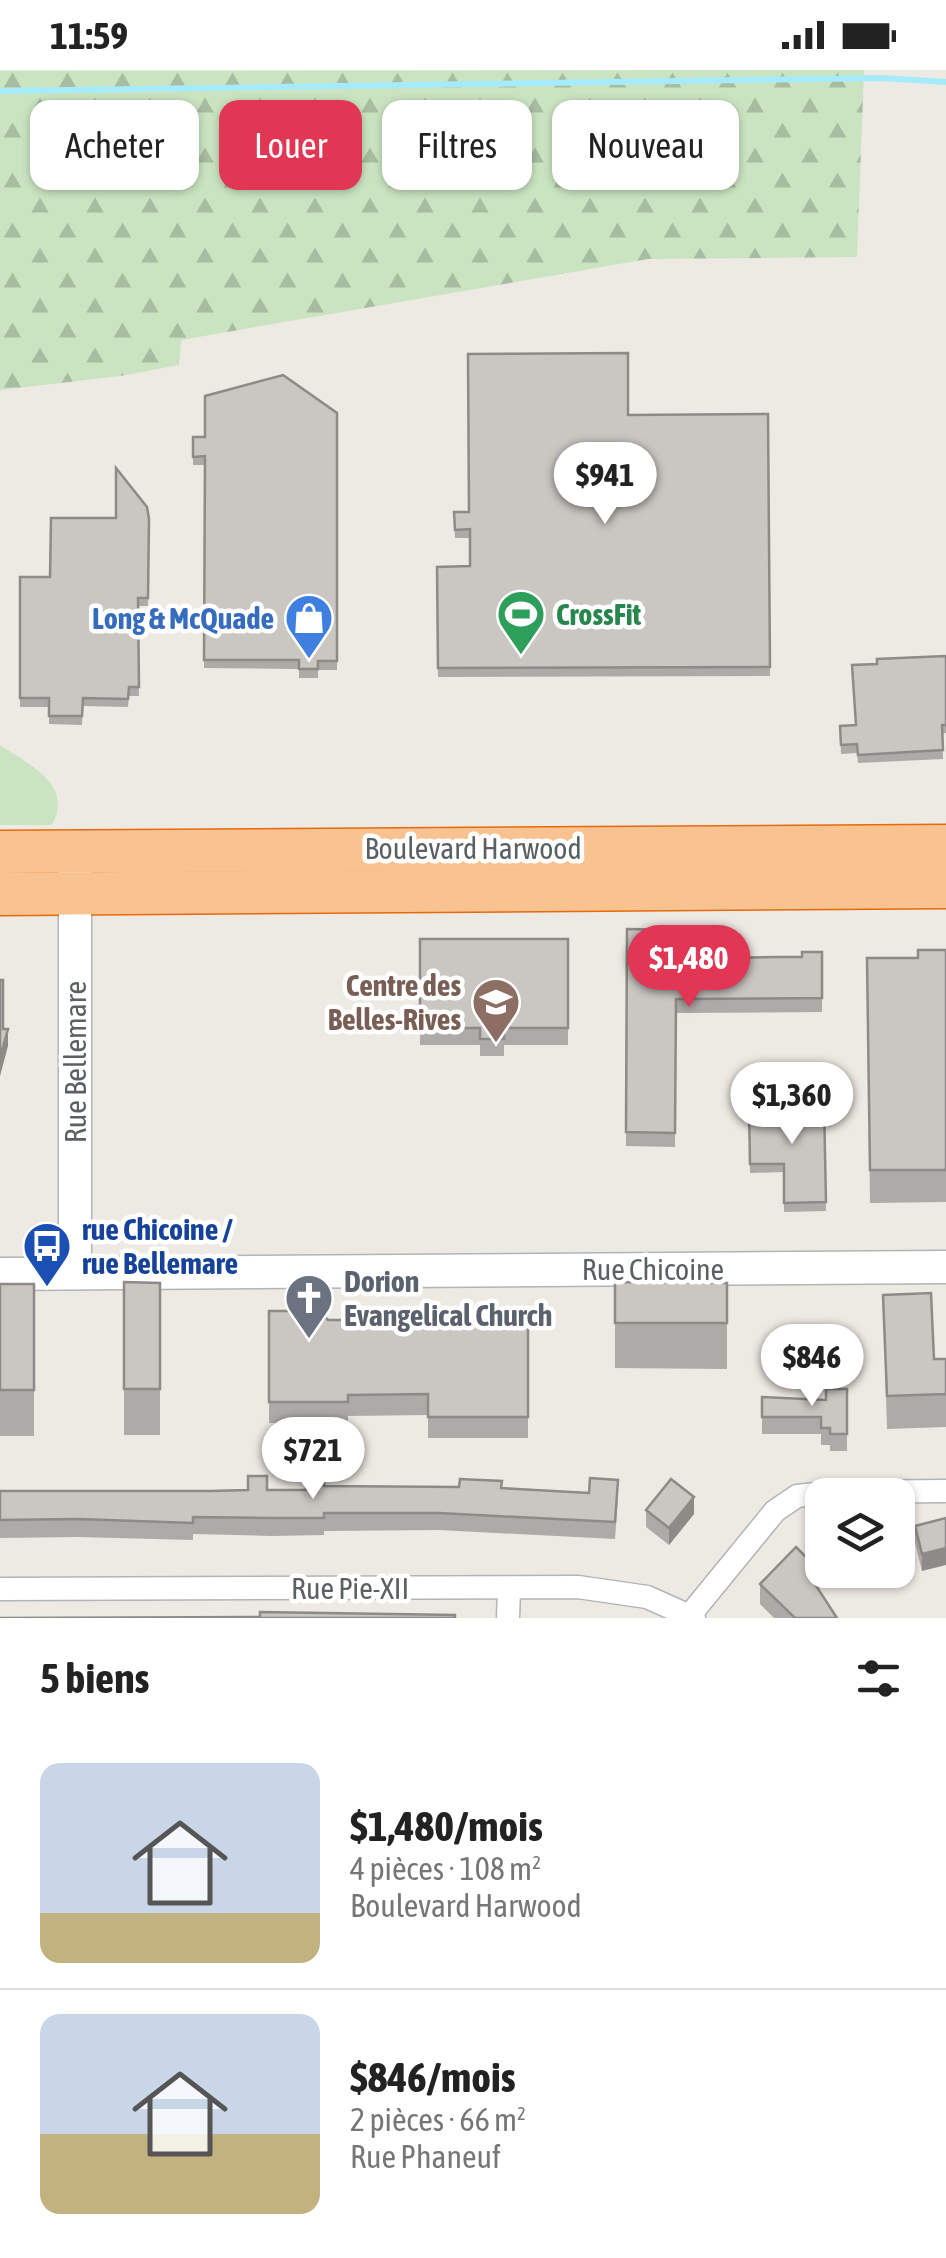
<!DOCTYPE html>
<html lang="fr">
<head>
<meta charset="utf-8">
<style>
  body { margin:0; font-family:"Asap Condensed",sans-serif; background:#f6f6f6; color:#222; height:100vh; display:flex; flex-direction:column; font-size:38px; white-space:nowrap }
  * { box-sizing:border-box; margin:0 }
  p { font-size:32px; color:#767676 }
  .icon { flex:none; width:55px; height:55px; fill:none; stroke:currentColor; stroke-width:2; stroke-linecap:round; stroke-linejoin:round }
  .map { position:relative; height:1548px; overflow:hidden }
  .drawer { display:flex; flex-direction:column; background:#fff; flex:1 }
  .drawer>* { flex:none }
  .banner { position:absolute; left:30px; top:30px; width:888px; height:90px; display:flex; gap:20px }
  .fabs { position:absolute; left:805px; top:1408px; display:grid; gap:20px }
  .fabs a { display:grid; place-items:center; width:110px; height:110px; border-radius:20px; background:#fff; box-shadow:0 2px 8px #0004; font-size:50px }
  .price { position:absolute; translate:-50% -85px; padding:0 22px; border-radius:35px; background:#fff; color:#222; font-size:32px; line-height:65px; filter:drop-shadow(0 2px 5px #0008) }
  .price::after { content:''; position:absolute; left:50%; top:60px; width:30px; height:22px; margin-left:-15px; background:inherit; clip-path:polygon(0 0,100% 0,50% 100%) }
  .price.on { background:#e13654; color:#fff }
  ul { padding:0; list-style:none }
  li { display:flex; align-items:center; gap:30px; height:250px; padding:0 40px }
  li+li { border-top:2px solid #e0e0e0 }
  li span { display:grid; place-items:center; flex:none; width:280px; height:200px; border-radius:20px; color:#555 }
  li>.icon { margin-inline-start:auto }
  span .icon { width:120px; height:120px; fill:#fffc; stroke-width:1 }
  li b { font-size:42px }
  h2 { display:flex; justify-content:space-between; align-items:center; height:120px; padding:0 40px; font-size:42px }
  .tag { padding:0 35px; border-radius:20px; background:#fff; box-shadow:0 2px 8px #0004; font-size:35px; line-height:90px }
  .tag.on { background:#e13654; color:#fff }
  .status { display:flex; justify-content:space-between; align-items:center; height:70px; padding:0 50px; background:#fff; direction:ltr }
  .status svg { height:28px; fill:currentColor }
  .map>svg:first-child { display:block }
</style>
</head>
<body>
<div class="status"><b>11:59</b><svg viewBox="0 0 49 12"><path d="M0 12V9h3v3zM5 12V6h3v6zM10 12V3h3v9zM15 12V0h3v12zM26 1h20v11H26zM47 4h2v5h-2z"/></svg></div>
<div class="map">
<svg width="946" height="1548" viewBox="0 0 946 1548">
  <defs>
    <pattern id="forest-firs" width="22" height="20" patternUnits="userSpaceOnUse" patternTransform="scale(2.5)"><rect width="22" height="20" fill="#cae4c1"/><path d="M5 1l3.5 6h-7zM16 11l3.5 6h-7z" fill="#a7bca0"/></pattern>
  </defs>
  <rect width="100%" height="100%" fill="#ede9e3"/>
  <path fill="#cae4c1" d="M0 675C29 695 74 714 52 755H0Z"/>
  <polygon fill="url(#forest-firs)" points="864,0 857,187 648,189 181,270 179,295 120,306 0,320 0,1"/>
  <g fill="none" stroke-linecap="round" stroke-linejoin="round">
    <polyline stroke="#a6ebfb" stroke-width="6" points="0,21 881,8 946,12"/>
    <g stroke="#b1b5b8" stroke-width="25">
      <g id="street">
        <polyline points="0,1519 578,1517 647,1527 694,1548"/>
        <polyline points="690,1545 775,1441 797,1426 835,1422 946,1421"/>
        <polyline points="508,1548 509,1518"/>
      </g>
    </g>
    <g stroke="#b0b5b8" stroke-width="35">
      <g id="secondary">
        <polyline points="75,1203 75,801"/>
        <polyline points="0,1204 946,1197"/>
      </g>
    </g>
    <g stroke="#e66a0b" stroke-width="45">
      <g id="highway">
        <polyline points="0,782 946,776"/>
        <polyline points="0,824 946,817"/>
      </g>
    </g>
    <use href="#street" stroke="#fff" stroke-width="22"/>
    <use href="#secondary" stroke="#fff" stroke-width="32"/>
    <use href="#highway" stroke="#f8c390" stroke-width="42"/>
  </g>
  <g fill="#aeaaa7">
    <polygon points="337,343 337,600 318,600 318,608 299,608 299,599 204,598 205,395 193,395 193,367 205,367"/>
    <polygon points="768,344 770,606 438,607 437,497 470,496 470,468 455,468 454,442 469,442 628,345"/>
    <polygon points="149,449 148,536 138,536 139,626 129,626 128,637 83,636 82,655 49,654 49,637 20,637 20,507 50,507"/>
    <polygon points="946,586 946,663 942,664 943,689 858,693 857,683 841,684 840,656 855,655 877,594"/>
    <polygon points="627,859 677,884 718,888 802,887 822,882 822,942 676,943 675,1077 626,1076"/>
    <polygon points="420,869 568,869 568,975 504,975 504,986 480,986 480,975 420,975"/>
    <polygon points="946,880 946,1132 870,1133 867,888 918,888"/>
    <polygon points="824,1034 826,1141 784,1142 784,1102 750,1103 749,1036"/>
    <polygon points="124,1212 160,1213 160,1365 124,1365"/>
    <polygon points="615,1212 727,1213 727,1299 615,1298"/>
    <rect x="0" y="1214" width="34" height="152"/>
    <polygon points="883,1225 934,1289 946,1289 946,1357 887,1359"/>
    <polygon points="528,1238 528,1368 428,1368 428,1345 348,1346 348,1353 269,1353 269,1241 328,1250 357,1250 428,1246"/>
    <polygon points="847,1319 847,1381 830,1381 830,1375 821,1375 821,1364 762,1364 762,1327 826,1330"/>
    <polygon points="324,1416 501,1418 618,1427 615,1469 439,1460 324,1461 324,1465 272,1466 193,1464 193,1470 78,1467 0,1468 0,1421 210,1421 306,1420"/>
    <polygon points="646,1440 694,1444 669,1475 646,1457"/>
    <polygon points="946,1448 922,1501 915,1473 915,1456"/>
    <polygon points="760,1514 819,1520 837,1548 774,1548 760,1534"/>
  </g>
  <g fill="#8d8b88">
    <polygon points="8,959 8,976 0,1006 0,988"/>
    <polygon points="694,1427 694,1444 669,1475 669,1458"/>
    <polygon points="946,1478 946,1495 922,1501 922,1484"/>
    <polygon points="819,1500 819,1520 811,1508"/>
    <polygon points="854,1500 875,1500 854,1510"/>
  </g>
  <g fill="#cac6c2" stroke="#8d8b88" stroke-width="2.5">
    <polygon points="628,283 628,345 768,344 770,597 438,598 437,497 470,496 470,459 455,460 454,442 469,442 468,284"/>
    <polygon points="283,305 337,343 337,591 318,591 318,599 299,599 299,590 204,590 205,386 193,387 193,367 205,367 205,326"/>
    <polygon points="116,398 147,437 149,449 148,528 138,528 139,617 129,617 128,629 83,628 82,646 49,646 49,628 20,628 20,507 50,507 51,448 116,448"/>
    <polygon points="946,586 946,655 942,655 943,680 858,685 857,674 841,675 840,656 856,655 852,595 877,594 877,589"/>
    <polygon points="627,859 677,860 677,884 718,883 718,888 778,887 802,887 802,882 822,882 822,928 676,929 675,1063 626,1062"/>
    <polygon points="420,869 568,869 568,958 504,958 504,969 480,969 480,958 420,958"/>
    <polygon points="918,880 946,880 946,1100 870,1100 867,888 918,888"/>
    <polygon points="0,910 3,910 3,959 8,959 0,988"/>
    <polygon points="824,1034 826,1132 784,1133 784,1094 750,1094 749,1036"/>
    <polygon points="124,1212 160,1213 160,1319 124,1319"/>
    <polygon points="615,1212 727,1213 727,1253 615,1253"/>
    <rect x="0" y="1214" width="34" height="106"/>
    <polygon points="931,1223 934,1289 946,1289 946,1324 887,1326 883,1225"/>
    <polygon points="309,1232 328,1250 357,1250 357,1247 428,1246 428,1238 528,1238 528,1347 428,1347 428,1324 348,1325 348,1332 269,1332 269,1241 300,1241"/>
    <polygon points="826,1319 847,1319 847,1364 830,1364 830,1358 821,1358 821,1347 762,1347 762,1327 826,1330"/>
    <polygon points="248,1406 267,1406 267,1420 306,1420 306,1409 324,1409 324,1416 459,1417 460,1409 502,1411 501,1418 589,1423 590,1408 618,1410 615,1452 439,1443 324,1443 324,1448 272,1448 193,1447 193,1453 78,1449 0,1450 0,1421 210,1421 248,1420"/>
    <polygon points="671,1409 694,1427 669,1458 646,1440"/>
    <polygon points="946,1448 946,1478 922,1484 915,1456"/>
    <polygon points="796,1477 819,1500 811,1508 837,1548 795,1548 760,1514"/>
    <polygon points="260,1542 455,1545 455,1548 0,1548 260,1547"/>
  </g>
  <defs>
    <g id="stadium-pin" transform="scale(2.5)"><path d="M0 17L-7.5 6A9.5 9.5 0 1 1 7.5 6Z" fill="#2e9e5b" stroke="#fff"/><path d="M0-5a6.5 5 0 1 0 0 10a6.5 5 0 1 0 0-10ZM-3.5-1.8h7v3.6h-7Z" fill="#fff"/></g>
    <g id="shop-pin" transform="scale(2.5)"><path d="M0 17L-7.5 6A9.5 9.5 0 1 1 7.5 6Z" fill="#3f7fe0" stroke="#fff"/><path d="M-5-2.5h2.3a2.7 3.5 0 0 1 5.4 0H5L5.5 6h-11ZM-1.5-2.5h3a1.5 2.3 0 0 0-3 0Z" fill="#fff"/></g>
    <g id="university-pin" transform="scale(2.5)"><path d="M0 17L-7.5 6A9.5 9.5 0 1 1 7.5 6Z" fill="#8d6e63" stroke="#fff"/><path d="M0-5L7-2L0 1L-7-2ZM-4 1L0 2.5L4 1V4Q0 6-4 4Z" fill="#fff"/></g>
    <g id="bus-pin" transform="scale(2.5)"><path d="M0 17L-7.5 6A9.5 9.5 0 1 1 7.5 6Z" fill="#1a4fb4" stroke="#fff"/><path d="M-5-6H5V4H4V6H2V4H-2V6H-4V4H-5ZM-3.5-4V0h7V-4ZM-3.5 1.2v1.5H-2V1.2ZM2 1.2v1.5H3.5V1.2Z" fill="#fff"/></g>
    <g id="church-pin" transform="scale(2.5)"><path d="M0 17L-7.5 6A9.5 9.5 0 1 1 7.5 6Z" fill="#6b7280" stroke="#fff"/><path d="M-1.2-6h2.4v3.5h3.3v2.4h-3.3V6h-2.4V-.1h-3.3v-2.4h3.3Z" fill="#fff"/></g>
  </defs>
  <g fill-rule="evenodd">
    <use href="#stadium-pin" x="521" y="544"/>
    <use href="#shop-pin" x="309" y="548"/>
    <use href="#university-pin" x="496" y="932"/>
    <use href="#bus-pin" x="47" y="1176"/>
    <use href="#church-pin" x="309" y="1228"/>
  </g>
  <g text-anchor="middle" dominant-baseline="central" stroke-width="9" stroke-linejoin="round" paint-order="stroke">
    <g font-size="30" font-weight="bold" fill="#27864d" stroke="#fff" text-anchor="start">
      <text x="556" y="544">CrossFit</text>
    </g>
    <g font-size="30" font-weight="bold" fill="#366cbe" stroke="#fff" text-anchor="end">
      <text x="274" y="548">Long &amp; McQuade</text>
    </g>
    <g font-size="30" fill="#5b6163" stroke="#fff">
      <text x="473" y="778">Boulevard Harwood</text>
      <text transform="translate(75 992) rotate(-90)">Rue Bellemare</text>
      <text x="653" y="1199">Rue Chicoine</text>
      <text x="350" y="1518">Rue Pie-XII</text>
    </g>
    <g font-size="30" font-weight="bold" fill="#785e54" stroke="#fff" text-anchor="end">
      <text x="461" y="915">Centre des<tspan x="461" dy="34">Belles-Rives</tspan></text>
    </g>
    <g font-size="30" font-weight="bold" fill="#164399" stroke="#fff" text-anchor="start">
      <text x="82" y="1159">rue Chicoine /<tspan x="82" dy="34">rue Bellemare</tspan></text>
    </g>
    <g font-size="30" font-weight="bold" fill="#5b616d" stroke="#fff" text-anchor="start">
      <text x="344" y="1211">Dorion<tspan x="344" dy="34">Evangelical Church</tspan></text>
    </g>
  </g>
</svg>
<div class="fabs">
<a><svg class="icon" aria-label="layers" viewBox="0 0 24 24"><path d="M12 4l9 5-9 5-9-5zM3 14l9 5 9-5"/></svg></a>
</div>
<b class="price" style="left:605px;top:457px">$941</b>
<b class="price on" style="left:689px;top:940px">$1,480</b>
<b class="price" style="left:792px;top:1077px">$1,360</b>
<b class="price" style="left:812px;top:1339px">$846</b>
<b class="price" style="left:313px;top:1432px">$721</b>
<div class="banner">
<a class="tag">Acheter</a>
<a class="tag on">Louer</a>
<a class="tag">Filtres</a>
<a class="tag">Nouveau</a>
</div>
</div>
<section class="drawer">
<h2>5 biens<svg class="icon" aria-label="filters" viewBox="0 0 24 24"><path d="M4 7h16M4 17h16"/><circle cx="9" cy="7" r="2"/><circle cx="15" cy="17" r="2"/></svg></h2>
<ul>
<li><span style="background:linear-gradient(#c9d6e8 75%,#c2b280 0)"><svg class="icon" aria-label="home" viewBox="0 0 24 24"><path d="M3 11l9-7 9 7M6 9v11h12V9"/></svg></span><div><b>$1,480/mois</b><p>4 pièces · 108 m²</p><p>Boulevard Harwood</p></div></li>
<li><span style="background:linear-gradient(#c9d6e8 60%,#c2b280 0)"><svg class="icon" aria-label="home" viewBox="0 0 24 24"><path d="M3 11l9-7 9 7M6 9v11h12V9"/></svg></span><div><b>$846/mois</b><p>2 pièces · 66 m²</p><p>Rue Phaneuf</p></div></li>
</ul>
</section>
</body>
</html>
